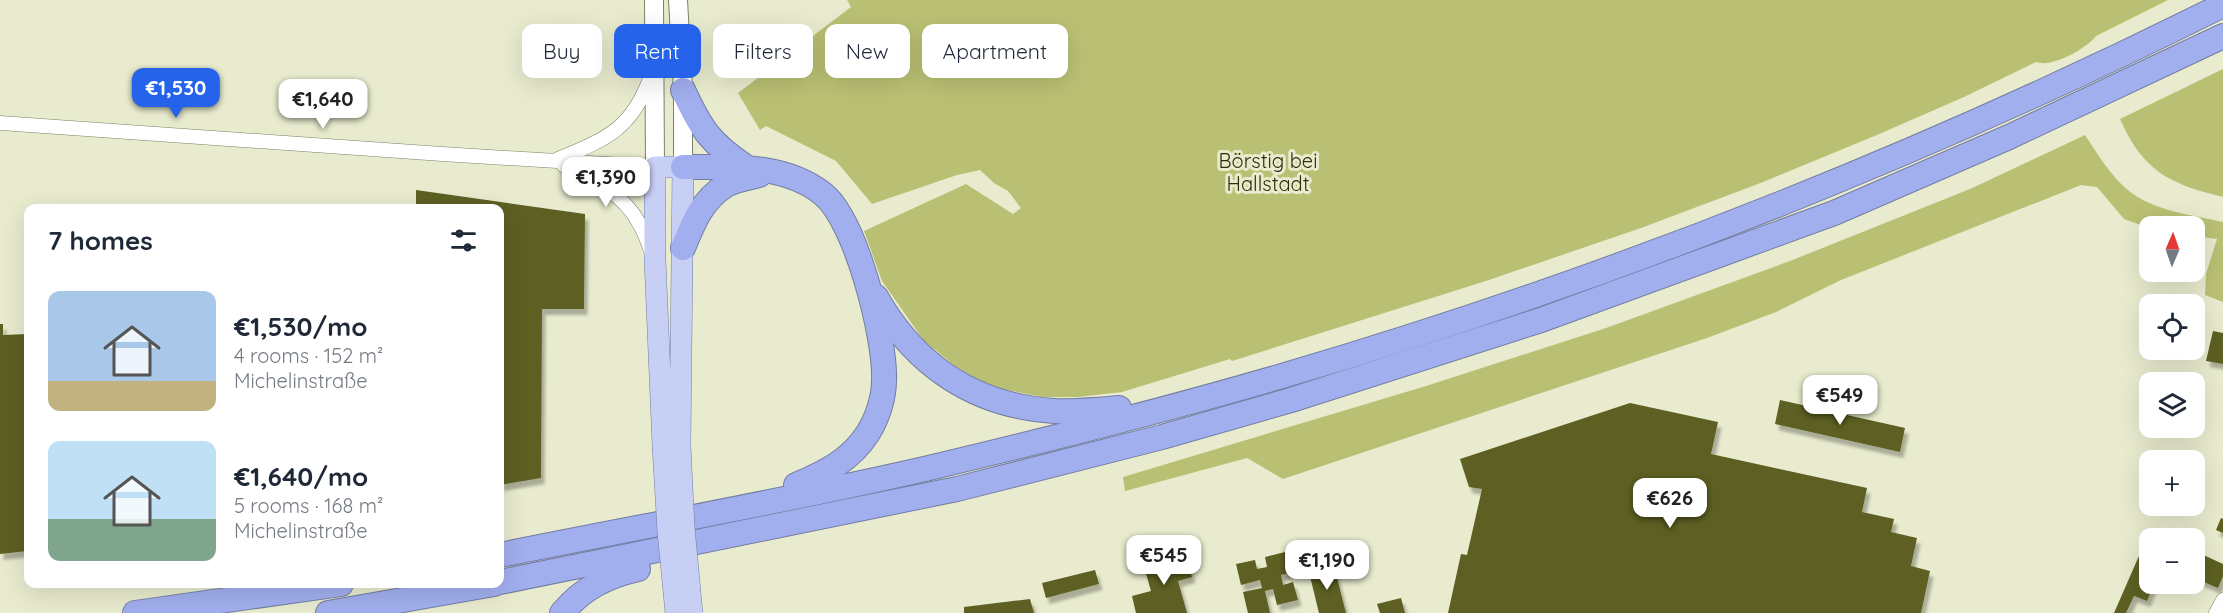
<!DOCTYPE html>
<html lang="en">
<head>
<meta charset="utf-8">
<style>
  body { margin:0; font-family:Quicksand,sans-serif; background:#f2f2f3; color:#1f2937; height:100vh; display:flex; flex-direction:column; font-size:22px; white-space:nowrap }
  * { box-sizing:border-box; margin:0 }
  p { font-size:20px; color:#747a83 }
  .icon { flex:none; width:33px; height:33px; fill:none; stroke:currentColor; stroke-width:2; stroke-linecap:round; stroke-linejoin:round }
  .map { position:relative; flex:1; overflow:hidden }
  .panel { position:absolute; left:24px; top:204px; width:480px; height:384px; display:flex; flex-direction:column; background:#fff; border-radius:12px; box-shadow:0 6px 24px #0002 }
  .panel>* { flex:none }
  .guide { position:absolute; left:522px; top:24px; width:570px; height:54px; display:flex; gap:12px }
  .needle { width:39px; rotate:2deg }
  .fabs { position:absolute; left:2139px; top:216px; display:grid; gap:12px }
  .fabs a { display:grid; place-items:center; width:66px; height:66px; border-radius:12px; background:#fff; box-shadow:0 6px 24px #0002; font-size:30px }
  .price { position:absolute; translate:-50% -51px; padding:0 14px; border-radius:12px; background:#fff; color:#222; font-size:20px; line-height:39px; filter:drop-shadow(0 2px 3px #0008) }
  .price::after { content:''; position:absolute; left:50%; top:36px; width:18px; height:14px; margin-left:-9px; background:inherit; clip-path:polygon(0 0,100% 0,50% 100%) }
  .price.current { background:#2563eb; color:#fff }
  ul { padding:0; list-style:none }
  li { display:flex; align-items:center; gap:18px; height:150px; padding:0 24px }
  li span { display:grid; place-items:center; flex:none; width:168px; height:120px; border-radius:12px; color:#555 }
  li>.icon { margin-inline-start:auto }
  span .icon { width:72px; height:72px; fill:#fffc; stroke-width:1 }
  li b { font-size:26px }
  h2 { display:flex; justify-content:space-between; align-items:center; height:72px; padding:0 24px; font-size:26px }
  .chip { padding:0 21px; border-radius:12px; background:#fff; box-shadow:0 6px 24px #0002; font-size:21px; line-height:54px }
  .chip.current { background:#2563eb; color:#fff }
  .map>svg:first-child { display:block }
</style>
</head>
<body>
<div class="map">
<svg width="2223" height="613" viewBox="0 0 2223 613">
  <defs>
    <filter id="shadow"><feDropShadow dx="3.5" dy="6" stdDeviation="1.5" flood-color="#0004"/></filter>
  </defs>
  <rect width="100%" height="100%" fill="#e8ebce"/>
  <g fill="#bac073">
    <path d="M847 0H2168L2096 36C2086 49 2052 68 2036 62L1964 97 1877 135 1758 184 1641 228 1489 280 1232 361 1230 359 1122 392 1078 397H1043L1002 389 979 380 955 366 924 341 882 281 864 231 966 184 1013 214 1021 208 1008 191 994 183 980 170 957 175 872 204 836 161 766 126 760 130 738 93 851 7Z"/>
    <path d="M2223 69V197C2169 184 2143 171 2120 119Z"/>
    <path d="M2085 135C2097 153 2112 178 2129 191 2154 211 2193 215 2223 222V302L2205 295 2206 274 2217 239 2195 236 2194 226 2149 228 2124 219 2097 187 2081 185 1841 280 1776 312 1707 338 1283 479 1247 458 1125 491 1123 477 1426 386 1606 328 1790 261 1970 189Z"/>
  </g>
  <g fill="#5d6021" filter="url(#shadow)">
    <polygon points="416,190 585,214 584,309 542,309 541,478 500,485 500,208 416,208"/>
    <polygon points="0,324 3,324 3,335 28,334 28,551 0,554"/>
    <polygon points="2213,331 2223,333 2223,364 2206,361"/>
    <polygon points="1780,400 1905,428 1900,452 1775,424"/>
    <polygon points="1630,403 1718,422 1711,454 1867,488 1862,512 1894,519 1891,532 1917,538 1911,566 1930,571 1921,613 1448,613 1461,554 1467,555 1482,489 1469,487 1460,459"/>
    <polygon points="2221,518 2223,519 2223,533 2216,530"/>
    <polygon points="2149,533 2163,538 2150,538 2149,577 2150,584 2154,584 2147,601 2134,596 2126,613 2114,613"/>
    <polygon points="1185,551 1192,577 1178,581 1187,613 1136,613 1132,596 1151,591 1143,563"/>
    <polygon points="1285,552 1290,573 1281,575 1283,585 1293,582 1298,600 1277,605 1273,589 1265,591 1270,613 1248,613 1243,592 1262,588 1260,580 1241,585 1236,564 1255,560 1257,569 1267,567 1265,557"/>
    <polygon points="2199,553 2223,564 2223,576 2218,588 2194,578 2194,557 2197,558"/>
    <polygon points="1334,566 1346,613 1319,613 1309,572"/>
    <polygon points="1095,570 1099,584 1046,598 1042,583"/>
    <polygon points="1401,598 1405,613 1380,613 1377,604"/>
    <polygon points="1030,599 1034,613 964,613 964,607"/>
  </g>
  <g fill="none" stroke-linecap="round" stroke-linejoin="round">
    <g stroke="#7e8166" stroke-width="15">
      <g id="minor">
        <polyline points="0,123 442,154 655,167"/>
        <path d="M558 159C607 139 632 129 651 76"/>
        <path d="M563 165C593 178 625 195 640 225 645 233 648 242 651 251"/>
        <polyline points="2216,613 2223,600"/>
      </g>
    </g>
    <g stroke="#7e8166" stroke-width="20">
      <g id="secondary">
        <polyline points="654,0 655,167"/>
        <polyline points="678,0 683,90 683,167"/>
      </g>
    </g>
    <g stroke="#737da2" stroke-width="22">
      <polyline id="primary" points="663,446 655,260 655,167 683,167 680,446"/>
    </g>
    <g stroke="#737da2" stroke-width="26">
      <g id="motorway">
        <path d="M683 90C701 129 710 143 746 167"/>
        <path d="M683 167C729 167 784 163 823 194 856 220 886 339 884 381 884 398 877 419 868 433 851 460 825 473 796 485"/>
        <path d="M683 248C693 223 702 200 726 185 735 180 749 178 759 175"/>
        <path d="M876 297C915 366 975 406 1054 411 1076 412 1098 410 1119 408"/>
        <path d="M500 555C643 526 787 501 929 468 1047 440 1165 410 1282 376 1606 281 1921 156 2223 5"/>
        <polyline points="500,582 957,489 1162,437 1291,400 1541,320 1834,213 2009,137 2223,36"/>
        <polyline points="135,613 341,584"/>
        <polyline points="328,613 494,584"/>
        <path d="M562 613C583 588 607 576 638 569"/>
      </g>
    </g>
    <use href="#minor" stroke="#fff" stroke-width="14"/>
    <use href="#secondary" stroke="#fff" stroke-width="18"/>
    <use href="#primary" stroke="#c7cff5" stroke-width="21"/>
    <use href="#motorway" stroke="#a1afee" stroke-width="24"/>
    <g stroke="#737da2" stroke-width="22" stroke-linecap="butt">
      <g id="primary-bridge">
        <polyline points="663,446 668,531 676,613"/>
        <polyline points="680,446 684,528 692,613"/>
      </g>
    </g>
    <use href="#primary-bridge" stroke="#c7cff5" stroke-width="21"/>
  </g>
  <g text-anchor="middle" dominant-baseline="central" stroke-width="6" stroke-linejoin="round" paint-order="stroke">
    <g font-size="20" fill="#2e300b" stroke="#e8ebce">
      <text x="1268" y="160">Börstig bei<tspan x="1268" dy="23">Hallstadt</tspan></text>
    </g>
  </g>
</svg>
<div class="fabs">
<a><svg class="needle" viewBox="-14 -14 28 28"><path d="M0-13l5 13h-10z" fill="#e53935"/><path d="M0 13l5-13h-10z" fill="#747a83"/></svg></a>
<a><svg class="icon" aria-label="locate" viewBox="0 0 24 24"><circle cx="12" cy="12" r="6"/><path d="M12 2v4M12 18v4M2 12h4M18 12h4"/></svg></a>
<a><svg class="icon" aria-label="layers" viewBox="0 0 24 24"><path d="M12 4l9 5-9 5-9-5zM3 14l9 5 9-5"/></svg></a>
<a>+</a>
<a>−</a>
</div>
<b class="price current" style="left:176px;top:119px">€1,530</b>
<b class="price" style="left:323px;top:130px">€1,640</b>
<b class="price" style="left:606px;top:208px">€1,390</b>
<b class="price" style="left:1840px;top:426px">€549</b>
<b class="price" style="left:1670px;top:529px">€626</b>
<b class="price" style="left:1164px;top:586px">€545</b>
<b class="price" style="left:1327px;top:591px">€1,190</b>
<div class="guide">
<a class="chip">Buy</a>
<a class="chip current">Rent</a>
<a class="chip">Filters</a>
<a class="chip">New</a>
<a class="chip">Apartment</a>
</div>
<section class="panel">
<h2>7 homes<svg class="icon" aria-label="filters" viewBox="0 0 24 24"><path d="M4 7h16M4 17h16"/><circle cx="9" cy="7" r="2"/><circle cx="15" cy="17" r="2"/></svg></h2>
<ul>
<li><span style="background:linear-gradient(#a9c7e8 75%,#c2b280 0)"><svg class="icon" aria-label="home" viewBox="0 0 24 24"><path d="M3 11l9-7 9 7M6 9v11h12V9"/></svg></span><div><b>€1,530/mo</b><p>4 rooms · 152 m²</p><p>Michelinstraße</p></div></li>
<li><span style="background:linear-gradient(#bfe0f5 65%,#7fa58c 0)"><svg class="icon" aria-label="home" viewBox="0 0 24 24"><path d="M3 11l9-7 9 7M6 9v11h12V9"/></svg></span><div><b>€1,640/mo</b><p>5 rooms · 168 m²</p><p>Michelinstraße</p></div></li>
</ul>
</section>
</div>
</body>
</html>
